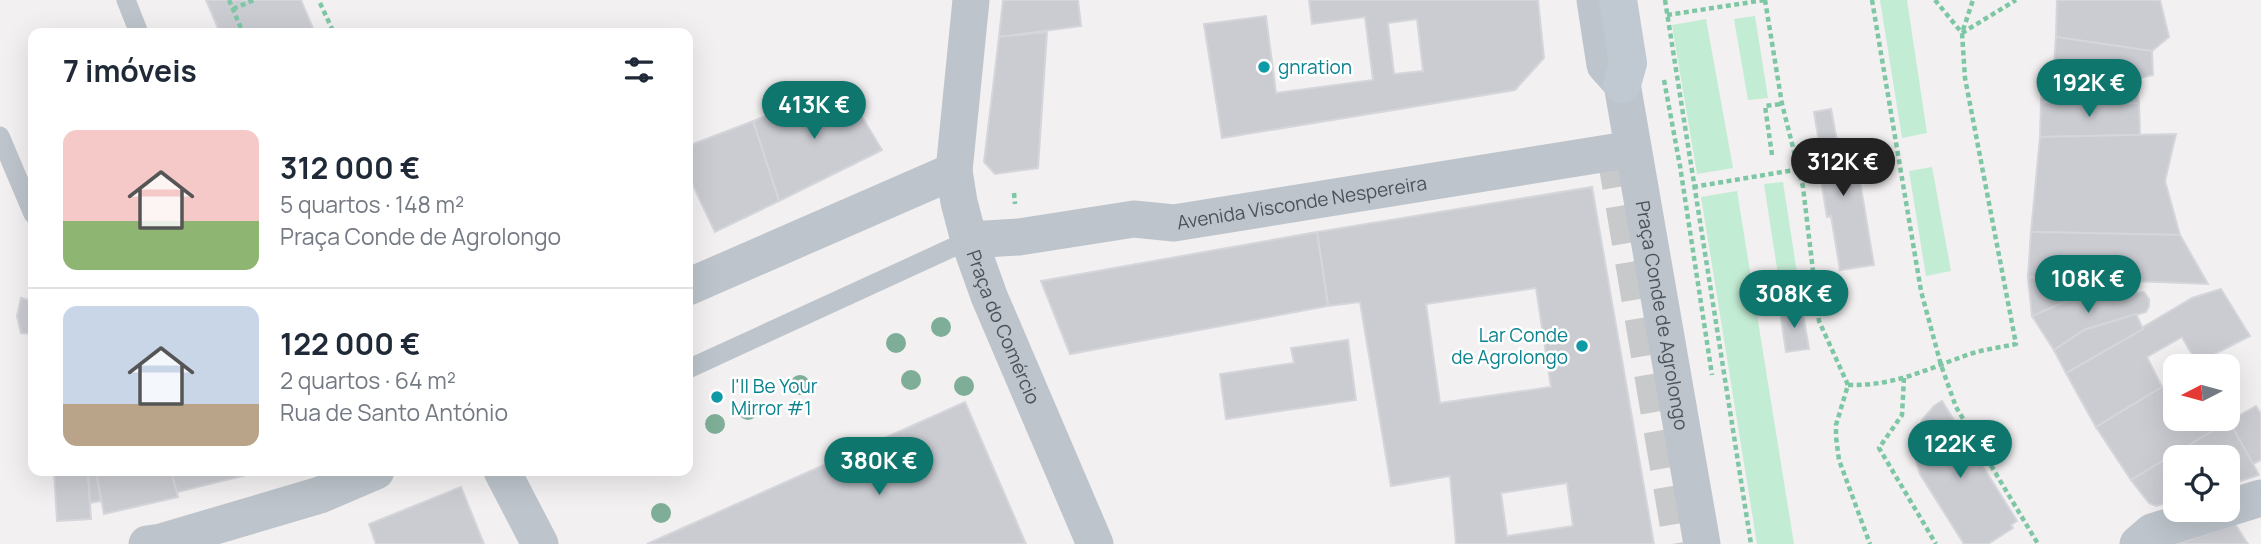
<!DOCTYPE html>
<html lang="pt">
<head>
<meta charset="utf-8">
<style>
  body { margin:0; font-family:Manrope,sans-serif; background:#f2f2f3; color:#1f2937; height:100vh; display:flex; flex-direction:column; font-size:26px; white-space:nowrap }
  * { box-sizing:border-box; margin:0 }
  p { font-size:23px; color:#747a83 }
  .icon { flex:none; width:38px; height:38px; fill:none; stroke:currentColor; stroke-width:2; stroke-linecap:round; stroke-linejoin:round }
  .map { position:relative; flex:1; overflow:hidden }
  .drawer { position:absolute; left:28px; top:28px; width:665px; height:448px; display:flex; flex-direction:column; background:#fff; border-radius:14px; box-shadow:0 7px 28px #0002 }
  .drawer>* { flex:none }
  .needle { width:46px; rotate:264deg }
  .controls { position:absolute; left:2163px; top:354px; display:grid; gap:14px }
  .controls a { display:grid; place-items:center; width:77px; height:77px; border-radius:14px; background:#fff; box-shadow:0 7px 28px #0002; font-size:35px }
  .price { position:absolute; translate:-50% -60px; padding:0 16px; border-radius:24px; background:#0f766e; color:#fff; font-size:23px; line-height:46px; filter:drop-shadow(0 2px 4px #0008) }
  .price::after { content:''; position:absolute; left:50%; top:42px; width:21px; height:16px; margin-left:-10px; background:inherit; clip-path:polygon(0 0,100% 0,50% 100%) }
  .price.selected { background:#222; color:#fff }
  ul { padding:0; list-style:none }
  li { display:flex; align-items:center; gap:21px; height:175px; padding:0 35px }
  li+li { border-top:2px solid #e0e1e3 }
  li span { display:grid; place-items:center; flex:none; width:196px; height:140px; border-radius:14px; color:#555 }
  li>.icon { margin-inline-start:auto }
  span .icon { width:84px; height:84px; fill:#fffc; stroke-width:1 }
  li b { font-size:30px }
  h2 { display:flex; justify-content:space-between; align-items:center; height:84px; padding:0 35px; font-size:30px }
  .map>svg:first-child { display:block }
</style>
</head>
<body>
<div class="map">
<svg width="2261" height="544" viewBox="0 0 2261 544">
  <rect width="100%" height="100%" fill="#f2f0f0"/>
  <g fill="#c3ecd4">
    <polygon points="1880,0 1907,0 1927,133 1902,138"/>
    <polygon points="1755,16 1768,98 1748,100 1734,19"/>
    <polygon points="1706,19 1733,168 1697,174 1672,25"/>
    <polygon points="1932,167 1951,271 1926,276 1909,171"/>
    <polygon points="1783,182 1799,286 1780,288 1764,184"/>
    <polygon points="1737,191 1794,544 1757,544 1701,197"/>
  </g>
  <g fill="#cbccd2" stroke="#d5d6db" stroke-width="2" fill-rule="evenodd">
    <polygon points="206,0 301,0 315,33 220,33"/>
    <polygon points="1003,0 1078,0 1081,26 999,37"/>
    <path d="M1309 0H1538L1544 58 1515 90 1222 138 1204 24 1266 16 1276 93 1373 80 1365 17 1312 24ZM1417 19 1423 71 1394 74 1388 23Z"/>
    <polygon points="2057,0 2160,0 2169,37 2152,51 2056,37"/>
    <polygon points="1047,32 1038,168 995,174 984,162 999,37"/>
    <polygon points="2056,37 2152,51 2153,75 2136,79 2053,77"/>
    <polygon points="2042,77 2136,79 2139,103 2041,102"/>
    <polygon points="843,85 882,150 779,201 753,121"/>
    <polygon points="2041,102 2139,103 2140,135 2040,137"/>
    <polygon points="1831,109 1839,152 1848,151 1851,171 1858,170 1874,265 1840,270 1831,216 1827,217 1819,167 1823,166 1814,112"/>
    <polygon points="753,121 779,201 715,232 688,175 688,146"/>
    <polygon points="2176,134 2165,181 2180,235 2031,232 2040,137"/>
    <path d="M1592 187 1654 544H1456L1450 476 1391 486 1360 302 1328 306 1317 232ZM1536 288 1551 387 1440 403 1426 304ZM1567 483 1573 526 1507 536 1501 493Z"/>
    <polygon points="1317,232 1328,306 1070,354 1041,281"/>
    <polygon points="2031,232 2180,235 2208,284 2028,277"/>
    <polygon points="2028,277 2098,280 2103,297 2067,301 2032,316"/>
    <polygon points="2221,289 2250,336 2197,363 2182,337 2147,357 2162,387 2096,427 2066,373 2192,298"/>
    <polygon points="2144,292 2149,299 2149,306 2146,312 2084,330 2054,350 2032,316 2067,301"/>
    <polygon points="21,298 33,301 33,334 21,333 17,316"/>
    <polygon points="1802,308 1809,349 1786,352 1780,311"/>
    <polygon points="2136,314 2143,329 2066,373 2054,350 2084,330"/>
    <polygon points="1348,340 1356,400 1226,419 1220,374 1294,363 1291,348"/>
    <polygon points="2162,387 2175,392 2175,418 2200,418 2211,432 2131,480 2096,427"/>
    <polygon points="1942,401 2017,521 2011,525 2013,528 1988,544 1964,544 1920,474 1915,456 1916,437 1922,420 1934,406"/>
    <polygon points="965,402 1026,544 647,544"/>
    <polygon points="2256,406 2261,414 2261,460 2253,464 2229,421"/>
    <polygon points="2229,421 2259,475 2228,485 2228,457 2175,457 2175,501 2156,506 2149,503 2131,480"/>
    <polygon points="54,471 88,471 91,519 57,521"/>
    <polygon points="96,471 171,471 178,497 104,514"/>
    <polygon points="96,471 101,501 90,503 88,472"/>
    <polygon points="171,471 263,471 177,492"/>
    <polygon points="461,487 484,544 376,544 369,524"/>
    <polygon points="2235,524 2248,544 2177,544"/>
  </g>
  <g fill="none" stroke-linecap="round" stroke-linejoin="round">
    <polyline stroke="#c8c9cb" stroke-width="38" stroke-dasharray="38 19" stroke-linecap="butt" points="1615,149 1682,544"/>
    <g stroke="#7ec7a5" stroke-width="4.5" stroke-dasharray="5 3.5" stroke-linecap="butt">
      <polyline points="229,0 243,33"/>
      <polyline points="1665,0 1751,544"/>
      <polyline points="1765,0 1782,104 1803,187 1819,321 1848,385 1836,425 1836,437 1839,460 1870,544"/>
      <polyline points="1872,0 1921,291 1941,365 1956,407 2038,544"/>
      <polyline points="1935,0 1962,33 2016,0"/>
      <polyline points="320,3 334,33"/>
      <polyline points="233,9 254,0"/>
      <polyline points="1667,15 1765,0"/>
      <polyline points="1664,80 1680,166 1712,375"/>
      <polyline points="1772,155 1765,106 1782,104"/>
      <polyline points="1693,187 1800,169"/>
      <polyline points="1014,193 1015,204"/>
      <polyline points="1904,378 1902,415 1879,448 1936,544"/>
      <path d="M1848 385C1898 386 1928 368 1973 353 1987 349 2002 347 2016 344L1965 78 1962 33 1973 0"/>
    </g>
    <g stroke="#bdc4cb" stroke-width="19">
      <polyline points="126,0 139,33"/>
      <polyline points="0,136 33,214"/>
      <polyline points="688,369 969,240"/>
    </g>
    <g stroke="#bdc4cb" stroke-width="37">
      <path id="s1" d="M971 0 954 171 959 202 969 240 989 296 1095 544"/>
      <path id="s2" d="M1595 0 1605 65 1622 84 1702 544"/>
      <path id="s3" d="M969 240 1019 237 1134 219 1174 223 1633 149"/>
      <polyline points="688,287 954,171"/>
      <polyline points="502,471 540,544"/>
      <polyline points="2228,508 2261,498"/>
      <polyline points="147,544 161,542 320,495 376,471"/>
      <polyline points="2138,544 2152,532 2225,509"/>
    </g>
    <polyline stroke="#c0c8d2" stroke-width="38" points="1618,0 1628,63 1622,84"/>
  </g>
  <g fill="#7eae97">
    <circle cx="941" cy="327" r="10"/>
    <circle cx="896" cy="343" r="10"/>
    <circle cx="911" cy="380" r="10"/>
    <circle cx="800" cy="385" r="10"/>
    <circle cx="964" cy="386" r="10"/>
    <circle cx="748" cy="410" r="10"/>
    <circle cx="715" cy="424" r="10"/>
    <circle cx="661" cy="513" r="10"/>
  </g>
  <g fill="#0f9aa8" stroke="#fff" stroke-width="2.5">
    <circle cx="1264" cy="67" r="7"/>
    <circle cx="1582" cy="346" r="7"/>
    <circle cx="717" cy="397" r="7"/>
  </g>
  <g text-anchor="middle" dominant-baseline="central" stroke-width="5" stroke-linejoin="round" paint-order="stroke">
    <g font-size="19" fill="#0d838f" stroke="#fff" text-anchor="start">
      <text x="1278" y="67">gnration</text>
      <text x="1568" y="335" text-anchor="end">Lar Conde<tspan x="1568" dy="22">de Agrolongo</tspan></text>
      <text x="731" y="386">I'll Be Your<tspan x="731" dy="22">Mirror #1</tspan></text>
    </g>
    <g font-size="19" fill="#4a535c" stroke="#fff">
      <text stroke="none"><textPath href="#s3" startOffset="336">Avenida Visconde Nespereira</textPath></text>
      <text stroke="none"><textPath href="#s2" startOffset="326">Praça Conde de Agrolongo</textPath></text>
      <text stroke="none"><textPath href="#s1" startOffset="336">Praça do Comércio</textPath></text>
    </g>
  </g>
</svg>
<div class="controls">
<a><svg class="needle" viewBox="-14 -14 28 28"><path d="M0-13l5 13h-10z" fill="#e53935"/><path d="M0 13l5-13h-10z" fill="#747a83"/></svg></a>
<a><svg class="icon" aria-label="locate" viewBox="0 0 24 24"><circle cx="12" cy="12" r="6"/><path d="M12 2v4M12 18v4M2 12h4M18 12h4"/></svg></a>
</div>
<b class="price" style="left:2089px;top:119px">192K €</b>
<b class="price" style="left:814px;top:141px">413K €</b>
<b class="price selected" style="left:1843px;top:198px">312K €</b>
<b class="price" style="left:2088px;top:315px">108K €</b>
<b class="price" style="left:1794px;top:330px">308K €</b>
<b class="price" style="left:1960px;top:480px">122K €</b>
<b class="price" style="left:879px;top:497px">380K €</b>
<section class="drawer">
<h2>7 imóveis<svg class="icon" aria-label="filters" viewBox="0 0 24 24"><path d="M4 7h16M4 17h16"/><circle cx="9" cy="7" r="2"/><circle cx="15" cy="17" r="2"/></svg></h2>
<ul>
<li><span style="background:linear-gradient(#f6c9c9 65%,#8fb573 0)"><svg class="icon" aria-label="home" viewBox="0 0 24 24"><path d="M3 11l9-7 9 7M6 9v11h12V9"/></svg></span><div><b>312 000 €</b><p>5 quartos · 148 m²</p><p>Praça Conde de Agrolongo</p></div></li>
<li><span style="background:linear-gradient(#c9d6e8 70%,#b9a48a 0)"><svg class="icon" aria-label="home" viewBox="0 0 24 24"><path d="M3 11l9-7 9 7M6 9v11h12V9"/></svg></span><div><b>122 000 €</b><p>2 quartos · 64 m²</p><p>Rua de Santo António</p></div></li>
</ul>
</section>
</div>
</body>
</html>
